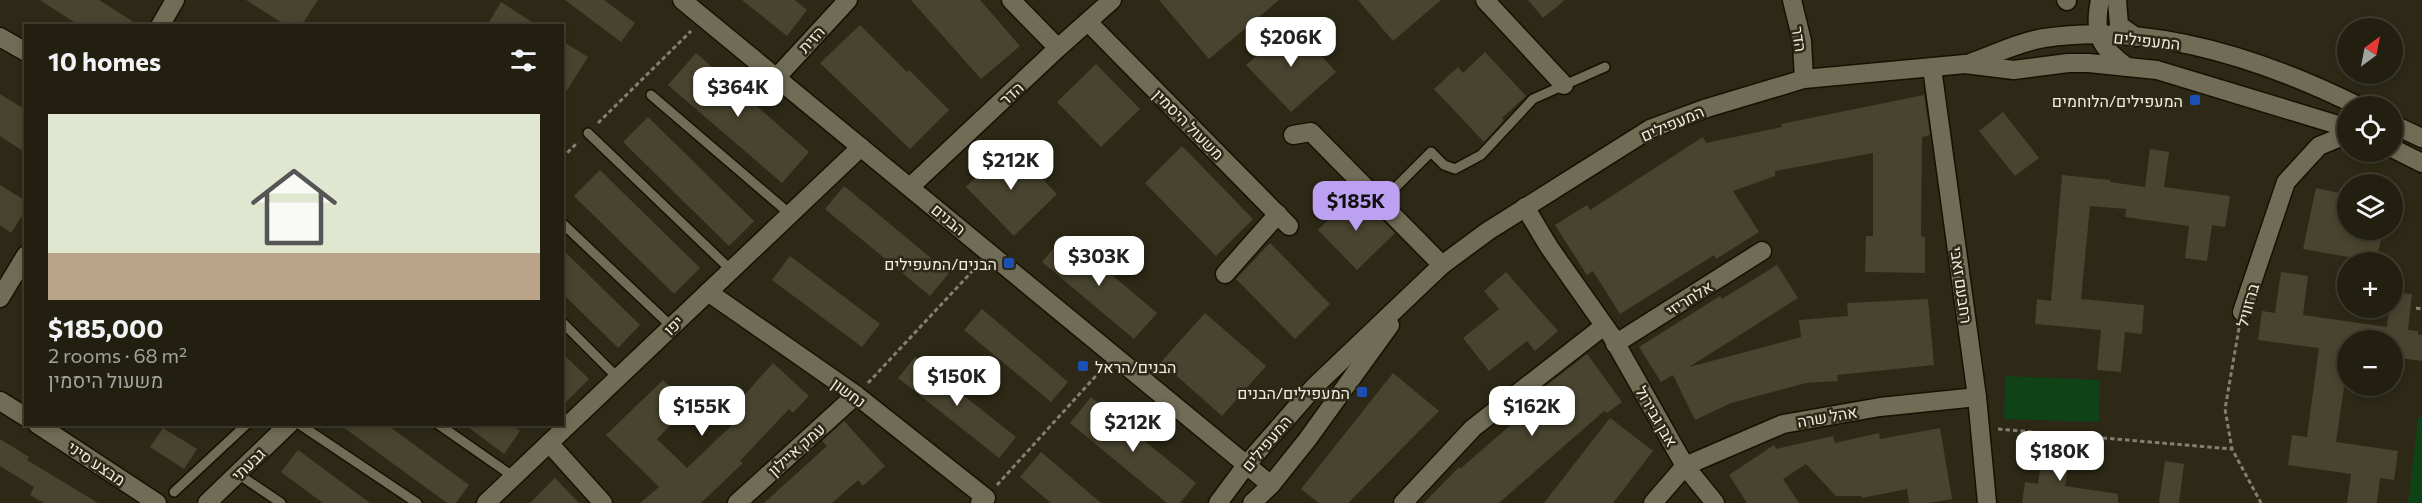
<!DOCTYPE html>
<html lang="en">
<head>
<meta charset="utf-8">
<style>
  body { margin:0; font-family:Commissioner,Heebo,sans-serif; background:#2e2c1e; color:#f1f3f6; height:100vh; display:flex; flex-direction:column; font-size:22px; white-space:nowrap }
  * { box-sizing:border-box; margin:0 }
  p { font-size:20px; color:#a2a29f }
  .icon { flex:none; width:33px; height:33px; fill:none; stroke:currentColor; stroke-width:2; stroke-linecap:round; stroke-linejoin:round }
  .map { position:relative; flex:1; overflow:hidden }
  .sheet { position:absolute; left:24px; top:24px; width:540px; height:402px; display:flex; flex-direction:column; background:#221f10; border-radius:0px; box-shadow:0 3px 9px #0003,0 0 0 2px #3f3d30 }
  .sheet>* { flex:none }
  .needle { width:39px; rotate:32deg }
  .fabs { position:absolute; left:2337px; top:18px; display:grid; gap:12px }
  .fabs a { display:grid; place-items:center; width:66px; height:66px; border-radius:50%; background:#221f10; box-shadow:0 3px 9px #0003,0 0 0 2px #3f3d30; font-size:30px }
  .price { position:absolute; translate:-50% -51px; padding:0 14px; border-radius:12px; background:#fff; color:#222; font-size:20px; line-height:39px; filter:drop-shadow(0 2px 3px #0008) }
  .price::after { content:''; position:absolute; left:50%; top:36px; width:18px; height:14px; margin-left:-9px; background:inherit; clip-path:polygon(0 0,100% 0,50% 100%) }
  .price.active { background:#bca0f2; color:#111 }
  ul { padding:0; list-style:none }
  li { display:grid; align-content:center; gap:12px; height:318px; padding:0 24px }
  li span { display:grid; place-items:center; height:186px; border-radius:0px; color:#555 }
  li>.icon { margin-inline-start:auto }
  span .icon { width:108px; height:108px; fill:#fffc; stroke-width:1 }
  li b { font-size:26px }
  h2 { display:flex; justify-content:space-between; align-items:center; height:72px; padding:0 24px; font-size:26px }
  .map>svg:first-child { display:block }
</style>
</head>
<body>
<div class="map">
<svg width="2422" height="503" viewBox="0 0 2422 503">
  <rect width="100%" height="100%" fill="#2d2916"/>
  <g fill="#0f4217">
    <polygon points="2005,376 2100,380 2099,422 2004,419"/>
    <polygon points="2418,418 2422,418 2422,503 2408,503"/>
  </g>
  <g fill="#48442f">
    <polygon points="40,0 99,0 140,26 80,26"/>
    <polygon points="246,0 318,0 301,26 287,26"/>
    <polygon points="565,0 604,0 635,23 621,42"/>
    <polygon points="742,0 795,0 807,10 787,36"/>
    <polygon points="911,0 980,0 1020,46 981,79"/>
    <polygon points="1159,0 1279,0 1209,59"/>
    <polygon points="1358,0 1441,0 1393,41"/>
    <polygon points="1528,0 1565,0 1543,18"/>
    <polygon points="501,2 538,26 487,26"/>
    <polygon points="1293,24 1336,72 1291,112 1246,65"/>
    <polygon points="860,25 907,72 909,70 949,110 910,149 820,63"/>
    <polygon points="562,41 588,57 562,98"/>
    <polygon points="1485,52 1526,96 1502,118 1504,120 1484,142 1434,89 1458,67 1463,73"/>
    <polygon points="696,53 809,152 782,183 668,85"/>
    <polygon points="1096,64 1140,109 1101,147 1057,102"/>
    <polygon points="0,94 26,110 26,153 0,136"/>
    <polygon points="1924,95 1930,135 1922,137 1921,236 1925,237 1925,273 1865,272 1866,236 1873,236 1873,153 1775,171 1775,176 1733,191 1759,232 1716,259 1714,255 1620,314 1593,271 1587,275 1555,225 1587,205 1590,210 1703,137 1706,143 1782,127 1781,124"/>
    <polygon points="2003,112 2039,158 2015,176 1979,131"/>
    <polygon points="648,117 754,221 729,246 623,142"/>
    <polygon points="1009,145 1057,194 1014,236 966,187"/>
    <polygon points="1182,146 1253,219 1216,256 1145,183"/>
    <polygon points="2150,149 2169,152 2164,187 2230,196 2225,227 2212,225 2207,261 2185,258 2189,226 2125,217 2126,209 2090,206 2081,299 2144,305 2142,334 2125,332 2121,372 2097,370 2101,330 2035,324 2037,299 2051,301 2062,175 2110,180 2110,182 2145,187"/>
    <polygon points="600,170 700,268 674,294 574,196"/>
    <polygon points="0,185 26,201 26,210 11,233 0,225"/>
    <polygon points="844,186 949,273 930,296 825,209"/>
    <polygon points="2316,188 2348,195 2348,230 2383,230 2376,262 2303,249"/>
    <polygon points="1355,193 1395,233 1357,270 1318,230"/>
    <polygon points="1065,235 1157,313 1134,339 1042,262"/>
    <polygon points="1270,243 1330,304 1295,339 1236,279"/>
    <polygon points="562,249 640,325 618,348 562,293"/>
    <polygon points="790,256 880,324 862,347 772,280"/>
    <polygon points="1777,265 1798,298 1689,367 1801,337 1799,320 1848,316 1847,303 1928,299 1934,365 1837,375 1838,381 1806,383 1731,403 1695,420 1673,375 1661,382 1639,347 1720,296 1722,299"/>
    <polygon points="1506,272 1558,331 1535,351 1527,341 1489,371 1463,338 1499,309 1484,291"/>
    <polygon points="2281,272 2308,276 2303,315 2387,327 2389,308 2392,308 2392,292 2412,294 2408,330 2418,331 2418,335 2422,335 2422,361 2392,357 2392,340 2348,340 2348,360 2336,442 2398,451 2394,480 2380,478 2377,503 2347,503 2351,474 2288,465 2292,435 2307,437 2319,348 2258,340 2262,311 2275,313"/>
    <polygon points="982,309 1068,382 1051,402 964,330"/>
    <polygon points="1205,313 1266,366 1222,416 1161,362"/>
    <polygon points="562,353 589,379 562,406"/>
    <polygon points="1587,354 1622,402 1607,413 1604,411 1499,503 1424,503 1459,467 1460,469 1522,415 1517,408"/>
    <polygon points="915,357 1016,437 999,458 898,378"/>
    <polygon points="773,363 809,396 793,413 789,409 740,461 743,463 701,503 640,503 659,487 606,435 663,380 689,406 657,439 687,468 732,425 724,418"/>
    <polygon points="1393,373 1439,411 1348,503 1319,503 1301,489"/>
    <polygon points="1091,397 1196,483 1180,503 1167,503 1070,423"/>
    <polygon points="1610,418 1653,451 1613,503 1544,503"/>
    <polygon points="844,421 885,466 863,486 858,480 832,503 764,503 827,446 822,441"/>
    <polygon points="339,424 386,424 469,485 456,503 447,503"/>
    <polygon points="464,424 511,424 520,431 504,454"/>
    <polygon points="163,428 197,449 184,469 150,447"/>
    <polygon points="1940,428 1952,499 1929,503 1909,503 1907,489 1862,498 1862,496 1836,496 1806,464 1783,479 1799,503 1747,503 1729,475 1774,445 1776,449 1833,436 1835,443 1879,433 1880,439"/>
    <polygon points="0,439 29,457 27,460 98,503 44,503 30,495 34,487 0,466"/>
    <polygon points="2044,444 2071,447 2065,486 2118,494 2118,503 2022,503 2025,482 2038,484"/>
    <polygon points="298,450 370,503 323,503 281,472"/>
    <polygon points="1041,452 1101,503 1051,503 1020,477"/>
    <polygon points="2165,461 2184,464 2179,503 2159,503"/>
    <polygon points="555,478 579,503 530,503"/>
  </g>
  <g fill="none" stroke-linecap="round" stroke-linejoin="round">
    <g stroke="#151202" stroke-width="12">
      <g id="service">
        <polyline points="651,95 790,214"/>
        <polyline points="588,133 731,270"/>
        <polyline points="1396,187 1431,152 1444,165 1455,169 1481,155 1533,99 1605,67"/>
        <polyline points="562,223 672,327"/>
        <polyline points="562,322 618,378"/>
        <polyline points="299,424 417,503"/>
        <polyline points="438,424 514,477"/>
        <polyline points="238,474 281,503"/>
        <polyline points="174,492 247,424"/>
      </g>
    </g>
    <g stroke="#151202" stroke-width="21">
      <g id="minor">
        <polyline points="1011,0 1058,48"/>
        <polyline points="1485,0 1564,85"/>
        <polyline points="1792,0 1802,41 1804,79"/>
        <polyline points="2066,0 2067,1"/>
        <polyline points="1088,22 1289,226"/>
        <polyline points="160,26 175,0"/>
        <polyline points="0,37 26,52"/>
        <polyline points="1932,68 1977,397 1987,503"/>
        <polyline points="775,79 848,0"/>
        <polyline points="1293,135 1311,132 1442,265"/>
        <polyline points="910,187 1058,48 1112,0"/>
        <polyline points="1525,207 1549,247 1611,335 1685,466 1715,503"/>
        <polyline points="1225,274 1278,214"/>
        <polyline points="708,292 856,395 986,498 980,503"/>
        <polyline points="0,298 26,255"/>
        <polyline points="2242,312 2286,182 2319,146 2348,134"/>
        <polyline points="1615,344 1762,251"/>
        <polyline points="0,401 26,417"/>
        <polyline points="37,424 157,503"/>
        <polyline points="549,443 603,503"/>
        <polyline points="207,503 289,424"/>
        <polyline points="486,503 861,147"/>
        <polyline points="737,503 856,395"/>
        <polyline points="1403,503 1473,428 1604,326"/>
        <polyline points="1653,503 1685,466 1783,424 1880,407 1977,397"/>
      </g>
    </g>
    <g stroke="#151202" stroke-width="21">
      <g id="tertiary">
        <polyline points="682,0 1271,485"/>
        <path d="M2100 0C2093 33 2100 48 2127 67"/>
        <polyline points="2117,0 2119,25 2136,37"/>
        <path d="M1970 63C1993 55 2019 42 2044 38 2151 22 2263 59 2358 106"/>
        <polyline points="2392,124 2422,138"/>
        <polyline points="2392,148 2422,163"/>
        <polyline points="1218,503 1247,464 1315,386 1442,265 1488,231 1650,129 1707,108 1804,79 1965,64 2014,70 2068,63 2089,63 2157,70 2348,128"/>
        <polyline points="1252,503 1271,485 1307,440 1390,325"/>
      </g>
    </g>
    <g stroke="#838070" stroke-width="3" stroke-dasharray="4.5 3" stroke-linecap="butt">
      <polyline points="598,123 691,31"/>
      <polyline points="562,158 578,142"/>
      <polyline points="2416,308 2422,309"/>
      <polyline points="2239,328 2225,409 2232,449 2261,503"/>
      <polyline points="868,383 978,265"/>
      <polyline points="1998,429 2232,449"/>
      <polyline points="997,485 1103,368"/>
    </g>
    <use href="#service" stroke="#706c56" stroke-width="9"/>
    <use href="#minor" stroke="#706c56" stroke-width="18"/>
    <use href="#tertiary" stroke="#706c56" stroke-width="18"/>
  </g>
  <g fill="#1a4fb4" stroke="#2d2916" stroke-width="2">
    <rect x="2189" y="94" width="12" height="12" rx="3"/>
    <rect x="1003" y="257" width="12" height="12" rx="3"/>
    <rect x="1077" y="360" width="12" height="12" rx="3"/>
    <rect x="1356" y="386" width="12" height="12" rx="3"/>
  </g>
  <g text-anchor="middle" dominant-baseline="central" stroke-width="5" stroke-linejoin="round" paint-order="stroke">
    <g font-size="16" fill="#eeece0" stroke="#2d2916">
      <text transform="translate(811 39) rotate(-47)">הזית</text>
      <text transform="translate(1800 39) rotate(81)">הדר</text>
      <text transform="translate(2147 40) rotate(6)">המעפילים</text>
      <text transform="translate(1011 93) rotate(-43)">הדר</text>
      <text transform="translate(1672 123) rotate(-23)">המעפילים</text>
      <text transform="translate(1189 124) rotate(45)">משעול היסמין</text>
      <text transform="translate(949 219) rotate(40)">הבנים</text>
      <text transform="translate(1962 285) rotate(82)">רחבעם זאבי</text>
      <text transform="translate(1689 298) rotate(-32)">אלחריזי</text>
      <text transform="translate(2247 305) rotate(-74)">ברזוויל</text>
      <text transform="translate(673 325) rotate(-44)">יפו</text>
      <text transform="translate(849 392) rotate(36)">נחשון</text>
      <text transform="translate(1657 416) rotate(60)">אבן גבירול</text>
      <text transform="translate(1827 416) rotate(-10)">אהל שרה</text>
      <text transform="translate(1266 443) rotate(-50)">המעפילים</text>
      <text transform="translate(796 449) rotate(-42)">עמק איילון</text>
      <text transform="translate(97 463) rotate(34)">מבצע סיני</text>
      <text transform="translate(248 464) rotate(-44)">גבעתי</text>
    </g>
    <g font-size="16" fill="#eeece0" stroke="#2d2916" text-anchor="end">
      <text x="2183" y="100">המעפילים/הלוחמים</text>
      <text x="997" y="263">הבנים/המעפילים</text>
      <text x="1095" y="366" text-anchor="start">הבנים/הראל</text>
      <text x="1350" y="392">המעפילים/הבנים</text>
    </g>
  </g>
</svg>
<div class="fabs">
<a><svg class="needle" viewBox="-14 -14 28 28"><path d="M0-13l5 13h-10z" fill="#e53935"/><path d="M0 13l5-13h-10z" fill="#a2a29f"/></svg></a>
<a><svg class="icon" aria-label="locate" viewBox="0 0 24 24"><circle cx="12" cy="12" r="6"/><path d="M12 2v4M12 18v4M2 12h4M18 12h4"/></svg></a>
<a><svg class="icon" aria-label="layers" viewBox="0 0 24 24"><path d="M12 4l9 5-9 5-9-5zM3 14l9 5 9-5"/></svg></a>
<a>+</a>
<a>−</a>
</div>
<b class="price" style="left:1291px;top:68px">$206K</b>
<b class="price" style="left:738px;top:118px">$364K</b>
<b class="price" style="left:1011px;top:191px">$212K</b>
<b class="price active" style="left:1356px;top:232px">$185K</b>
<b class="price" style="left:1099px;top:287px">$303K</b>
<b class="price" style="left:957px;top:407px">$150K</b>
<b class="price" style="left:702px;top:437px">$155K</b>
<b class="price" style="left:1532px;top:437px">$162K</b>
<b class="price" style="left:1133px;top:453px">$212K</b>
<b class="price" style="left:2060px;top:482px">$180K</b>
<section class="sheet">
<h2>10 homes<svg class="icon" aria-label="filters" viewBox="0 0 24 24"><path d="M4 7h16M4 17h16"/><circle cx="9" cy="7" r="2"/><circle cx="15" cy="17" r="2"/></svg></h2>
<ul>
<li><span style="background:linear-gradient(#dfe7d0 75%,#b9a48a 0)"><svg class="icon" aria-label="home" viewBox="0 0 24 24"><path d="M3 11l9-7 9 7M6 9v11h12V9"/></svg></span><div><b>$185,000</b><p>2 rooms · 68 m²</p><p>משעול היסמין</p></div></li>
</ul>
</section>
</div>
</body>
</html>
